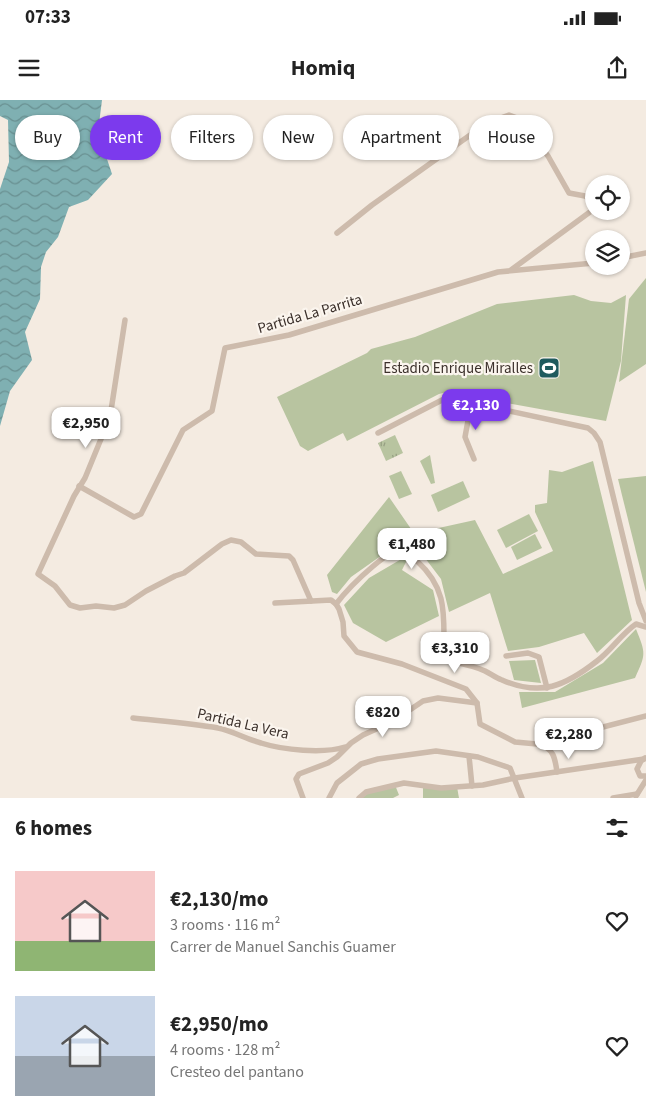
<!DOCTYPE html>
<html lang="en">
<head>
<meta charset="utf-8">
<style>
  body { margin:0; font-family:"Source Sans 3",sans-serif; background:#f2f2f2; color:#222; height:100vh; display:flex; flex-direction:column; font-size:19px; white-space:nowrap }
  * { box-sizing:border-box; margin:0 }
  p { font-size:16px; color:#767676 }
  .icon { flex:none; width:28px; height:28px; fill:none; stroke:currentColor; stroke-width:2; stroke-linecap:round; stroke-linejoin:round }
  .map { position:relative; height:698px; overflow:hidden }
  .panel { display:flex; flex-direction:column; background:#fff; flex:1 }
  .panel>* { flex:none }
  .top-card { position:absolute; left:15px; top:15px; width:616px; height:45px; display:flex; gap:10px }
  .fabs { position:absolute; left:585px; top:75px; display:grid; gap:10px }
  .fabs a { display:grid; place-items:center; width:45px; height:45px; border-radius:50%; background:#fff; box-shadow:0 1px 4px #0004; font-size:25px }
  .price { position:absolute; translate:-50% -42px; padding:0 11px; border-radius:10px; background:#fff; color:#222; font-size:16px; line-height:32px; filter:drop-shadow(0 1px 2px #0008) }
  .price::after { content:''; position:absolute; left:50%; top:30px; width:15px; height:11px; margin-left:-8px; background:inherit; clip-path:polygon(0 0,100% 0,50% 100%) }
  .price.active { background:#7c3aed; color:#fff }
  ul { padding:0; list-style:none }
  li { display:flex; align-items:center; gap:15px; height:125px; padding:0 15px }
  li span { display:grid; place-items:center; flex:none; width:140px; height:100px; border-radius:0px; color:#555 }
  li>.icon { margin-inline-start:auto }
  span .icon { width:60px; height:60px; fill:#fffc; stroke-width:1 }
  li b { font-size:21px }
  h2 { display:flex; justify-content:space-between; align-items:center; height:60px; padding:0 15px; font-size:21px }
  .pill { padding:0 18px; border-radius:22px; background:#fff; box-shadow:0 1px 4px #0004; font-size:18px; line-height:45px }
  .pill.active { background:#7c3aed; color:#fff }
  .status { display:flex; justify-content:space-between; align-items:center; height:35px; padding:0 25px; background:#fff; direction:ltr }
  .status svg { height:14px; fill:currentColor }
  header { display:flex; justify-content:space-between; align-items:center; height:65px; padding:0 15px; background:#fff; font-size:22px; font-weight:700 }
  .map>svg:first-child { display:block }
</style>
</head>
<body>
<div class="status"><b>07:33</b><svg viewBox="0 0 49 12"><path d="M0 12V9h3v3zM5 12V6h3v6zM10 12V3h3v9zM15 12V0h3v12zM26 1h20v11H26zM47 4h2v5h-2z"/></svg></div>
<header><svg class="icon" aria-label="menu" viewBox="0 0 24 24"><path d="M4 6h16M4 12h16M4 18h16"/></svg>Homiq<svg class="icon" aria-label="share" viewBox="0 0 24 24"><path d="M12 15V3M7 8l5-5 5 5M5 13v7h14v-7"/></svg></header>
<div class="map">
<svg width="646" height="698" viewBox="0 0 646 698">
  <defs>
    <pattern id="park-tufts" width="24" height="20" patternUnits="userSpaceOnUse" patternTransform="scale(1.25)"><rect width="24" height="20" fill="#b8c4a0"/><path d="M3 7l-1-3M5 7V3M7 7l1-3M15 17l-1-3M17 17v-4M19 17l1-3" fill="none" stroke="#97a083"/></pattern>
    <pattern id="water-waves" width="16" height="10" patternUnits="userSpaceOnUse" patternTransform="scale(1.25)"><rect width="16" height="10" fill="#7fb0b2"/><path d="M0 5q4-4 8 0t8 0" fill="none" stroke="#699091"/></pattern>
  </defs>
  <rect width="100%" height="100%" fill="#f4ebe1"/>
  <g fill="#b8c4a0">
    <polygon points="646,178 646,264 619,282 629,199"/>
    <polygon points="574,195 591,201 611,203 626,195 621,261 606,321 447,292 439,294 347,341 343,333 308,351 300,346 277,297 367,253 371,249 415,237 497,204"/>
    <polygon points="430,355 435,383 431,384 420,361"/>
    <polygon points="593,361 632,520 597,553 584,533 539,547 508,551 490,493 449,512 441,479 425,458 422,438 434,429 475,420 503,474 553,451 535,412 535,405 547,403 549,370 562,372"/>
    <polygon points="401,371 412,394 399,399 389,376"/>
    <polygon points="646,376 646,492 618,379"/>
    <polygon points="463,381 470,397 438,412 431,395"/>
    <polygon points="389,397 418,439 402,441 351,477 337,494 332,492 327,475"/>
    <polygon points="529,414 538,431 506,448 497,430"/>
    <polygon points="535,434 542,448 517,460 511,447"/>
    <polygon points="410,454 402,470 433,490 439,516 386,542 353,523 344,505 369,478"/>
    <path d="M636 529C646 554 646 554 635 578L522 608 519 592H555L603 563Z"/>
    <polygon points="535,560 541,583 514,580 509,561"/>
    <polygon points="395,685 399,695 393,698 359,698 366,692"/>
    <polygon points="423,686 457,687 459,698 423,698"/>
  </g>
  <polygon fill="url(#park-tufts)" points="395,335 403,353 386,361 378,343"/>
  <polygon fill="url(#water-waves)" points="0,0 102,0 98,32 112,74 88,100 69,107 58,137 46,152 41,167 40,199 25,232 32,260 10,291 0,326 0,89 9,62 8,20 0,16"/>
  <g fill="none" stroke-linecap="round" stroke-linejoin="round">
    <g stroke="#cdbbac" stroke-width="5.5">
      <polyline points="337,133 372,105 487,23 509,15 517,18 548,56 569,93 585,96 594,101"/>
      <polyline points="621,158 646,153"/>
      <polyline points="511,170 594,109"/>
      <polyline points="125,220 110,317 85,378 74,396 38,474 55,486 70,505 80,508 96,506 114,508 125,505 146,491 175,476 184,473 222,444 231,440 241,442 256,454 289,456 293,460 311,501"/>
      <polyline points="378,333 444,299 449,298 588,328 594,333 600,342 639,503 646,521"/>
      <polyline points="474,359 465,337 471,304 474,304"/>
      <polyline points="79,386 134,417 141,414 183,330 212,311 225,248 289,235 498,172 594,163"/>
      <polyline points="275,503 331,500 336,504 339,509 343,522 344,536 357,552 402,564 466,589 477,603 480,624 515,642 537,644 646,616"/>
      <path d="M336 504C349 487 393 442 415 445L417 449V461C450 491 443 518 444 560 458 563 472 565 485 571 491 574 496 578 502 580 541 597 565 586 597 561 612 550 621 534 636 524L646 527"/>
      <polyline points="506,556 528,553 539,557 547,588"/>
      <path d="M133 618C161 621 190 623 218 628 233 631 246 639 261 643 283 650 323 654 345 647"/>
      <path d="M539 644C554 649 555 658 557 672"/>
      <polyline points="469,656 472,686"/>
      <polyline points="645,658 641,661 637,669 640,676 646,676"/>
      <polyline points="636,696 646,680"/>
      <polyline points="303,698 296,679 299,674 328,663 337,657 351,643 363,635 392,622 423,601 438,598 477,603"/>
      <polyline points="329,698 337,683 361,664 378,659 436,651 478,657 510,668 522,698"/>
      <polyline points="359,698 366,692 404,683 441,688 483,685 515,678 644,659"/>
      <polyline points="613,698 637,694"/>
    </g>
  </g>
  <defs>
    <g id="stadium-square" transform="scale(1.125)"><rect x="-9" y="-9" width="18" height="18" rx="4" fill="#1f5a5e" stroke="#fbf5ee"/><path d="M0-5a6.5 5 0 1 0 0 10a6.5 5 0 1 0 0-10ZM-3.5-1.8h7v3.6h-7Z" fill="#fff"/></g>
  </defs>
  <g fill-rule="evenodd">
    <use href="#stadium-square" x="549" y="268"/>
  </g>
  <g text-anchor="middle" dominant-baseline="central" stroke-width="4.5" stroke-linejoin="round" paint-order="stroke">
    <g font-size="15" fill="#3b302b" stroke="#fbf5ee">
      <text transform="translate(310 214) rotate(-16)">Partida La Parrita</text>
      <text transform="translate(243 624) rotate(13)">Partida La Vera</text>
    </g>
    <g font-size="15" fill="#3b302b" stroke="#fbf5ee" text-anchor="end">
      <text x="533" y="268">Estadio Enrique Miralles</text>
    </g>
  </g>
</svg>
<div class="fabs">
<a><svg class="icon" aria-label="locate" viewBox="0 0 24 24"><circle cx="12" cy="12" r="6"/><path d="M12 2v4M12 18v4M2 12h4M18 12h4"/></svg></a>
<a><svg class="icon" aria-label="layers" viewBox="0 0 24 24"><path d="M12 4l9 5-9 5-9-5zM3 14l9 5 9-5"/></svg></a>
</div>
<b class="price active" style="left:476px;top:331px">€2,130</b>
<b class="price" style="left:86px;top:349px">€2,950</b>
<b class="price" style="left:412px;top:470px">€1,480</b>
<b class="price" style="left:455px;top:574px">€3,310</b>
<b class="price" style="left:383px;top:638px">€820</b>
<b class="price" style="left:569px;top:660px">€2,280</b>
<div class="top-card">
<a class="pill">Buy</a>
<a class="pill active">Rent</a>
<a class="pill">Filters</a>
<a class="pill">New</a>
<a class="pill">Apartment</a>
<a class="pill">House</a>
</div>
</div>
<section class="panel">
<h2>6 homes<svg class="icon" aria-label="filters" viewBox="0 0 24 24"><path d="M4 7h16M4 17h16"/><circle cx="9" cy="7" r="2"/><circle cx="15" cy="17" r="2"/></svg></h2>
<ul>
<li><span style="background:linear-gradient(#f6c9c9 70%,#8fb573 0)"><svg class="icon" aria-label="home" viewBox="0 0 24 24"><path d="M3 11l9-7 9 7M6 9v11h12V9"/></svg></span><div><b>€2,130/mo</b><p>3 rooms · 116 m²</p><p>Carrer de Manuel Sanchis Guamer</p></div><svg class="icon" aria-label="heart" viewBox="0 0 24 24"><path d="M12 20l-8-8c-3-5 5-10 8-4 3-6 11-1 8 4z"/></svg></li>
<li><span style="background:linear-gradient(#c9d6e8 60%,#9aa5b1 0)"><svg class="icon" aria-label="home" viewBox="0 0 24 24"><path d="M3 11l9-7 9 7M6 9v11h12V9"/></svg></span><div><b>€2,950/mo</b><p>4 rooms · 128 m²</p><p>Cresteo del pantano</p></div><svg class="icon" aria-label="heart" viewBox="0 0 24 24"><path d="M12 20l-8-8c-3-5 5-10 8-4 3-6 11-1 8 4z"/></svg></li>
</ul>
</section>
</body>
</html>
